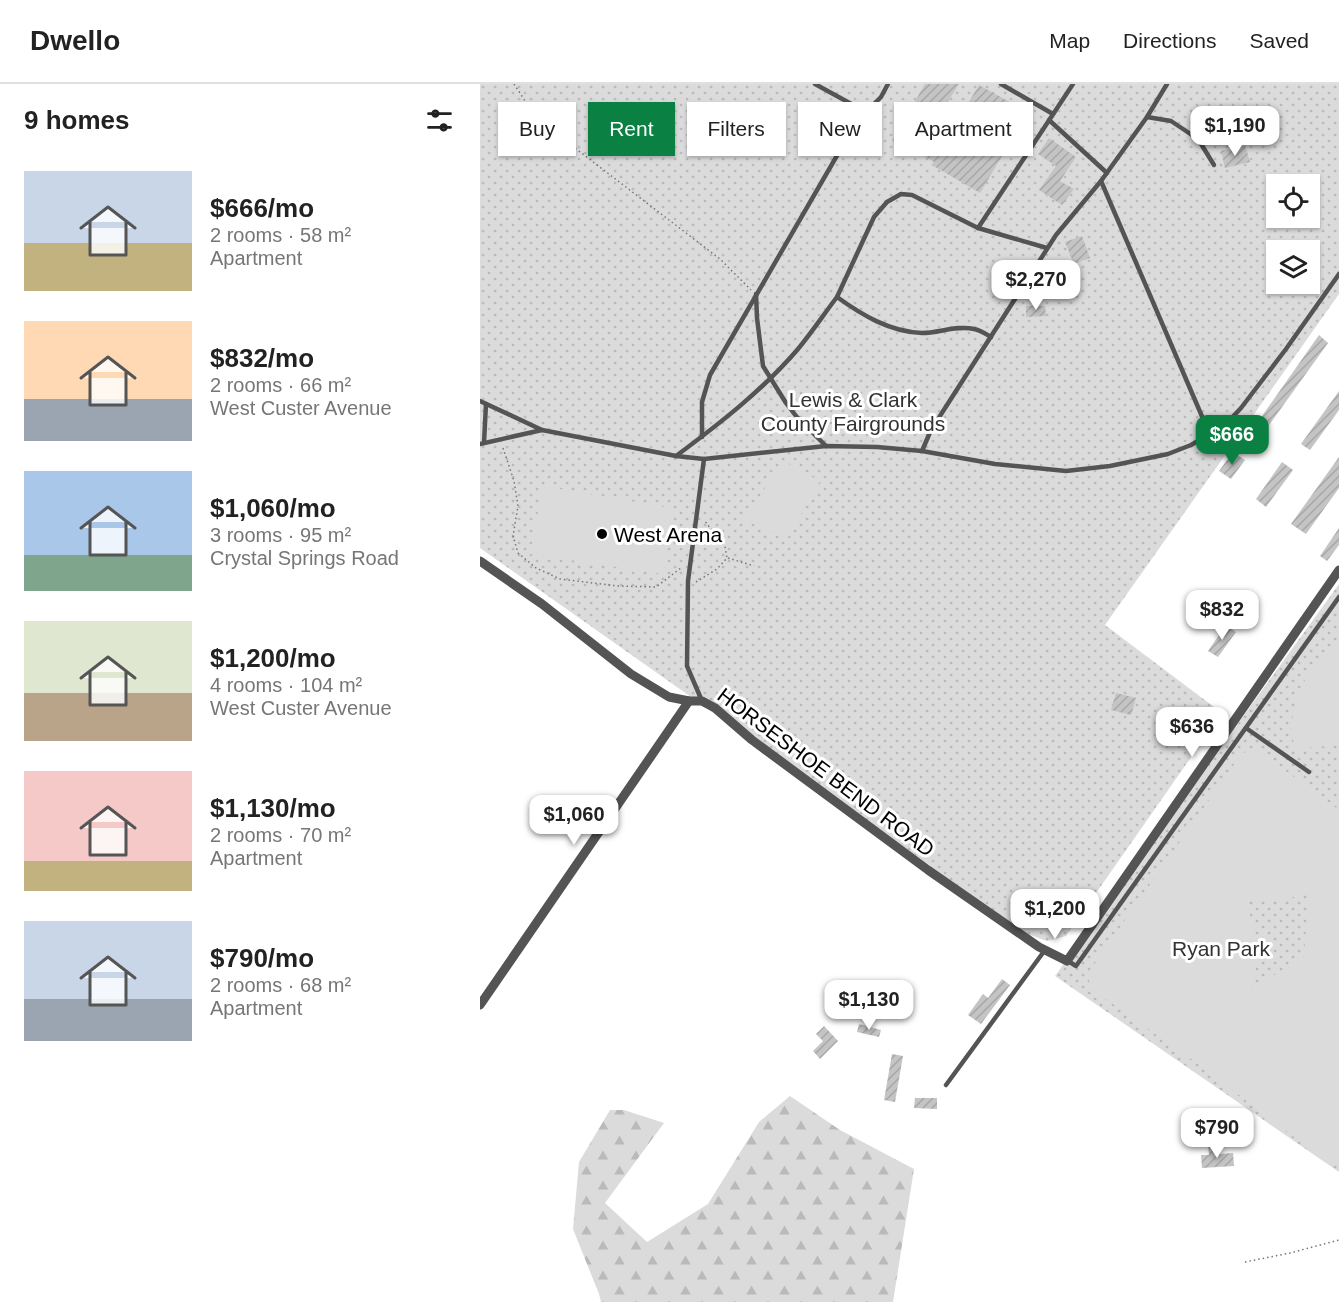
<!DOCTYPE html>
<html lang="en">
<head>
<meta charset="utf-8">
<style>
  body { margin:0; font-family:Arial,sans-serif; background:#f2f2f2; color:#222; height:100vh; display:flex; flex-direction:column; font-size:22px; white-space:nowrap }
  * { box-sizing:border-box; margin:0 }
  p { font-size:20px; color:#767676 }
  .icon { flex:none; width:33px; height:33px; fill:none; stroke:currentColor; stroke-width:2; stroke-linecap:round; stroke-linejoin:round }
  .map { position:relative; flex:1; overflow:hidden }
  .side { display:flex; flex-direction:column; background:#fff; width:480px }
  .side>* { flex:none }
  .hud { position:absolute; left:18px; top:18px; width:570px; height:54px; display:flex; gap:12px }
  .fabs { position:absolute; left:786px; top:90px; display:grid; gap:12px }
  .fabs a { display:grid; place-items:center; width:54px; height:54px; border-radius:0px; background:#fff; box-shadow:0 2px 4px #0004; font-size:30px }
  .price { position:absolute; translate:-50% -51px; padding:0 14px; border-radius:12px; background:#fff; color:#222; font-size:20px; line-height:39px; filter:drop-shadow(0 2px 3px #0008) }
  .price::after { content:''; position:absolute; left:50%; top:36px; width:18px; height:14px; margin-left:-9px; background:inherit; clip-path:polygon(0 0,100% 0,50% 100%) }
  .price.selected { background:#0b8043; color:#fff }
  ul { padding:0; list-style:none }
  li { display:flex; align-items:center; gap:18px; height:150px; padding:0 24px }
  li span { display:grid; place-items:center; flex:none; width:168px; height:120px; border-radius:0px; color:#555 }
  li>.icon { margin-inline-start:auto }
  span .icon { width:72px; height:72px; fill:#fffc; stroke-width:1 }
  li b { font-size:26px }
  h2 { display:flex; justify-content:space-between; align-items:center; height:72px; padding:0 24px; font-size:26px }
  .chip { padding:0 21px; border-radius:0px; background:#fff; box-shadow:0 2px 4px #0004; font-size:21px; line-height:54px }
  .chip.selected { background:#0b8043; color:#fff }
  header { display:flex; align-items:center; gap:36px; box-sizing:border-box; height:84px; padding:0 30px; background:#fff; border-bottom:2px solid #e0e0e0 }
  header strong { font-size:28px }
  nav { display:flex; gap:33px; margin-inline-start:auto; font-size:21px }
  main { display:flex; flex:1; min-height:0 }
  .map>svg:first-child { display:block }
</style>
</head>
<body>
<header>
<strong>Dwello</strong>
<nav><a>Map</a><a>Directions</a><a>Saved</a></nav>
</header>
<main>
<section class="side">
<h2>9 homes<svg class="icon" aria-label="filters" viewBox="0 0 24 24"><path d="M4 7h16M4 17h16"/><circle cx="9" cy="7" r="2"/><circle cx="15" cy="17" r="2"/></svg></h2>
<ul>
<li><span style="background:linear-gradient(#c9d6e8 60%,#c2b280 0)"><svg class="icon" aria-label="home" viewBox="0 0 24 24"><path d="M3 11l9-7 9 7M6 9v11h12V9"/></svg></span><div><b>$666/mo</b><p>2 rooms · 58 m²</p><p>Apartment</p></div></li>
<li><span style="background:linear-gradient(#ffd9b3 65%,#9aa5b1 0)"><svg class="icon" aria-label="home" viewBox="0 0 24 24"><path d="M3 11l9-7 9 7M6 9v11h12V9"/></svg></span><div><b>$832/mo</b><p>2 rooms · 66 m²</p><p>West Custer Avenue</p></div></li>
<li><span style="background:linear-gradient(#a9c7e8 70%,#7fa58c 0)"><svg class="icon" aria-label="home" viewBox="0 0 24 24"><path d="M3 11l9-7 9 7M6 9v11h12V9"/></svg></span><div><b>$1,060/mo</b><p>3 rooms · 95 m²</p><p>Crystal Springs Road</p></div></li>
<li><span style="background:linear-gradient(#dfe7d0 60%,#b9a48a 0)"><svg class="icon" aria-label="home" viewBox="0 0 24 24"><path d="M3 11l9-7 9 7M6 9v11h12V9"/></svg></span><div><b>$1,200/mo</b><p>4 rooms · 104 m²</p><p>West Custer Avenue</p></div></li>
<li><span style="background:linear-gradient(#f6c9c9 75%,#c2b280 0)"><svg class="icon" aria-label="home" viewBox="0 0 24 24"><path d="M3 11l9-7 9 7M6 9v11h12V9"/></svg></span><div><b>$1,130/mo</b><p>2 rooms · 70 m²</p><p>Apartment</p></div></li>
<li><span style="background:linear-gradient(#c9d6e8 65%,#9aa5b1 0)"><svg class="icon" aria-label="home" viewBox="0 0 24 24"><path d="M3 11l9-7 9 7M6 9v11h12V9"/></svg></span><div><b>$790/mo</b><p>2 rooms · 68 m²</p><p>Apartment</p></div></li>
</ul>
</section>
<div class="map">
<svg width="859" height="1218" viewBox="0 0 859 1218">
  <defs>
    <pattern id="grass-dots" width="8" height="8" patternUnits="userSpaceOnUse" patternTransform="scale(1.5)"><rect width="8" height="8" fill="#dbdbdb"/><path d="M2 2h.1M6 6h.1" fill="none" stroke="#bababa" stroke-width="1.8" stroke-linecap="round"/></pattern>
    <pattern id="forest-firs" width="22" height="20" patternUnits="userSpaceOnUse" patternTransform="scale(1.5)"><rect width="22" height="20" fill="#dbdbdb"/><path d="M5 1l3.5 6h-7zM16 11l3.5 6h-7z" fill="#bababa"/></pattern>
    <pattern id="building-hatch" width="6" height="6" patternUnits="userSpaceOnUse" patternTransform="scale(1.5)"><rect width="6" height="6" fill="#c4c4c4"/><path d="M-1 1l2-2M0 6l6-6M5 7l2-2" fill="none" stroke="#a7a7a7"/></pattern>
  </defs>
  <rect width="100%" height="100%" fill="#fff"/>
  <g fill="url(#grass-dots)" fill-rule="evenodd">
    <path d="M0 0H859V210L625 541 742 629 586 852 567 857 547 850 0 464ZM796 100H830V134H796ZM796 166H830V200H796Z"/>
    <polygon points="859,500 859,1088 575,892"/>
  </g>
  <polygon fill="url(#forest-firs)" points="310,1012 360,1046 434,1085 413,1218 121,1218 119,1210 93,1145 99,1078 130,1026 144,1026 184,1039 125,1119 167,1158 228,1120 279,1038"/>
  <g fill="#dbdbdb" fill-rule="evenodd">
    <polygon points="303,377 340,397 307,455 264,436"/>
    <polygon points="63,402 185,423 194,430 183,490 50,470"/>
    <path d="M859 562V661L815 665C804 626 824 582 859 562Z"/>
    <path d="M777 666 859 726V1077L849 1080 721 982 610 904 608 889 762 669ZM828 810 824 874 772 904 776 887V865L774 846 768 824 757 815C772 818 787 818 803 816 811 814 820 811 828 810Z"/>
  </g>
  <g fill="url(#building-hatch)">
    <polygon points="445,0 479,0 459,32 475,41 499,1 548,28 500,109 452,81 454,78 438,68 436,71 412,57"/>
    <polygon points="569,54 596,73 580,97 594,105 582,121 559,106 576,82 558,70"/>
    <polygon points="765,61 770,78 745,84 741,67"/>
    <polygon points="602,152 610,174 594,180 585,158"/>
    <polygon points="546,222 565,222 566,232 546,233"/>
    <polygon points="839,251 848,259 784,348 775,342"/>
    <polygon points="859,307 859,326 830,366 821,360"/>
    <polygon points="753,368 765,376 751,395 739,387"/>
    <polygon points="859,373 859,404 826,450 811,440"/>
    <polygon points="802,378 813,386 786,423 776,415"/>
    <polygon points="859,444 859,461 847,477 840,472"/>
    <polygon points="746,541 756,548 738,573 728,567"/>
    <polygon points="636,609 656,614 651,631 631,626"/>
    <polygon points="522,895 530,901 501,940 488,931 503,910 508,914"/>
    <polygon points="379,940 401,946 399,953 377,948"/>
    <polygon points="344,942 358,957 340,975 333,967 343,957 336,950"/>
    <polygon points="412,970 423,972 415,1018 404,1016"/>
    <polygon points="435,1014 457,1014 457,1025 434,1024"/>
    <polygon points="739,1061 740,1070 753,1069 754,1082 722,1084 721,1071 729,1071 728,1062"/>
  </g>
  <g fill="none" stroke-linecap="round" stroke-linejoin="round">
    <g stroke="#767676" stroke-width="1.5" stroke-dasharray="1.5 3" stroke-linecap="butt">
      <polyline points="34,0 57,35 240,175 271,206"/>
      <polyline points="728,56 752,59 753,64"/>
      <polyline points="23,364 34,397 38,422 33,452 38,469 56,484 80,495 138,502 176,503 201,484"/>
      <polyline points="248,474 274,482"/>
      <polyline points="216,498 237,485 247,474 245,463 224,436"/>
      <polyline points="765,1178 810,1169 859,1156"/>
    </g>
    <g stroke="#545454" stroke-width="4.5">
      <polyline points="335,0 386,28"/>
      <polyline points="521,0 573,30"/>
      <polyline points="687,0 667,33 621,97 730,351"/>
      <polyline points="667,33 691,37 718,55 734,81"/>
      <polyline points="569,36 627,89"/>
      <polyline points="567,164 498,144 593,0"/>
      <polyline points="276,210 277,234 283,282 306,319 316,332 346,362"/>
      <polyline points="357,213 394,133 407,118 421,110 432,111 498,144"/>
      <polyline points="0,317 62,346"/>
      <polyline points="222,353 222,318 230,291 377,37 401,13 408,0"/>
      <polyline points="4,359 6,320"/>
      <polyline points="0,360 62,346 196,372 224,375 346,362 397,363 442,367 515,380 586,387 630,382 688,370 711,361 744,342 761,324 806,265 859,190"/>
      <polyline points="442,367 451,346 576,151 621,97"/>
      <path d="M196 372C239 340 283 306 318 265 332 248 344 230 357 213 382 231 410 248 442 249 459 249 477 241 494 245 500 246 506 250 511 253"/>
      <polyline points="222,617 207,582 208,497 224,375"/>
      <polyline points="766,644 829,688"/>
      <polyline points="588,877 596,882 859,513"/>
      <polyline points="466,1001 565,866"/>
    </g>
    <g stroke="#545454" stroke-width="9">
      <polyline points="0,477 62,520 151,590 189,613 209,617 222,617 235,624 272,656 448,786 559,863 587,877 859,486"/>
      <polyline points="0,921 209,617"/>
    </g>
  </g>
  <circle fill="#000" stroke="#fff" stroke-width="2" cx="122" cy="450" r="6"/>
  <g text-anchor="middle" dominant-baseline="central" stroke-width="6" stroke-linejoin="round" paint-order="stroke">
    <g font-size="21" fill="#323232" stroke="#fff">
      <text x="373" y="315">Lewis &amp; Clark<tspan x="373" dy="24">County Fairgrounds</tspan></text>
      <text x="741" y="864">Ryan Park</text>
    </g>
    <g font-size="21" fill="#000" stroke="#fff" text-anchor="start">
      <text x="134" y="450">West Arena</text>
    </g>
    <g font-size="21" fill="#000" stroke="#fff">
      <text transform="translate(346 688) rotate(37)">HORSESHOE BEND ROAD</text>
    </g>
  </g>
</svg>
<div class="fabs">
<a><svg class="icon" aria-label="locate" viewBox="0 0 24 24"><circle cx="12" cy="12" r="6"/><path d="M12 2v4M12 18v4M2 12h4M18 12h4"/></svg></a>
<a><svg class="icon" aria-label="layers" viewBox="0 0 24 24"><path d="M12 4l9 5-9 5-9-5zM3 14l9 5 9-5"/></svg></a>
</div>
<b class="price" style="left:755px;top:73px">$1,190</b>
<b class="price" style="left:556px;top:227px">$2,270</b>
<b class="price selected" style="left:752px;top:382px">$666</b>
<b class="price" style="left:742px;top:557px">$832</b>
<b class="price" style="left:712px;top:674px">$636</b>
<b class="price" style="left:94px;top:762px">$1,060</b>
<b class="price" style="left:575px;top:856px">$1,200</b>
<b class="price" style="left:389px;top:947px">$1,130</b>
<b class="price" style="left:737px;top:1075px">$790</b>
<div class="hud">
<a class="chip">Buy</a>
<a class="chip selected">Rent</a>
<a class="chip">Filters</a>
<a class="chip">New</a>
<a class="chip">Apartment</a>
</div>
</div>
</main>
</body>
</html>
